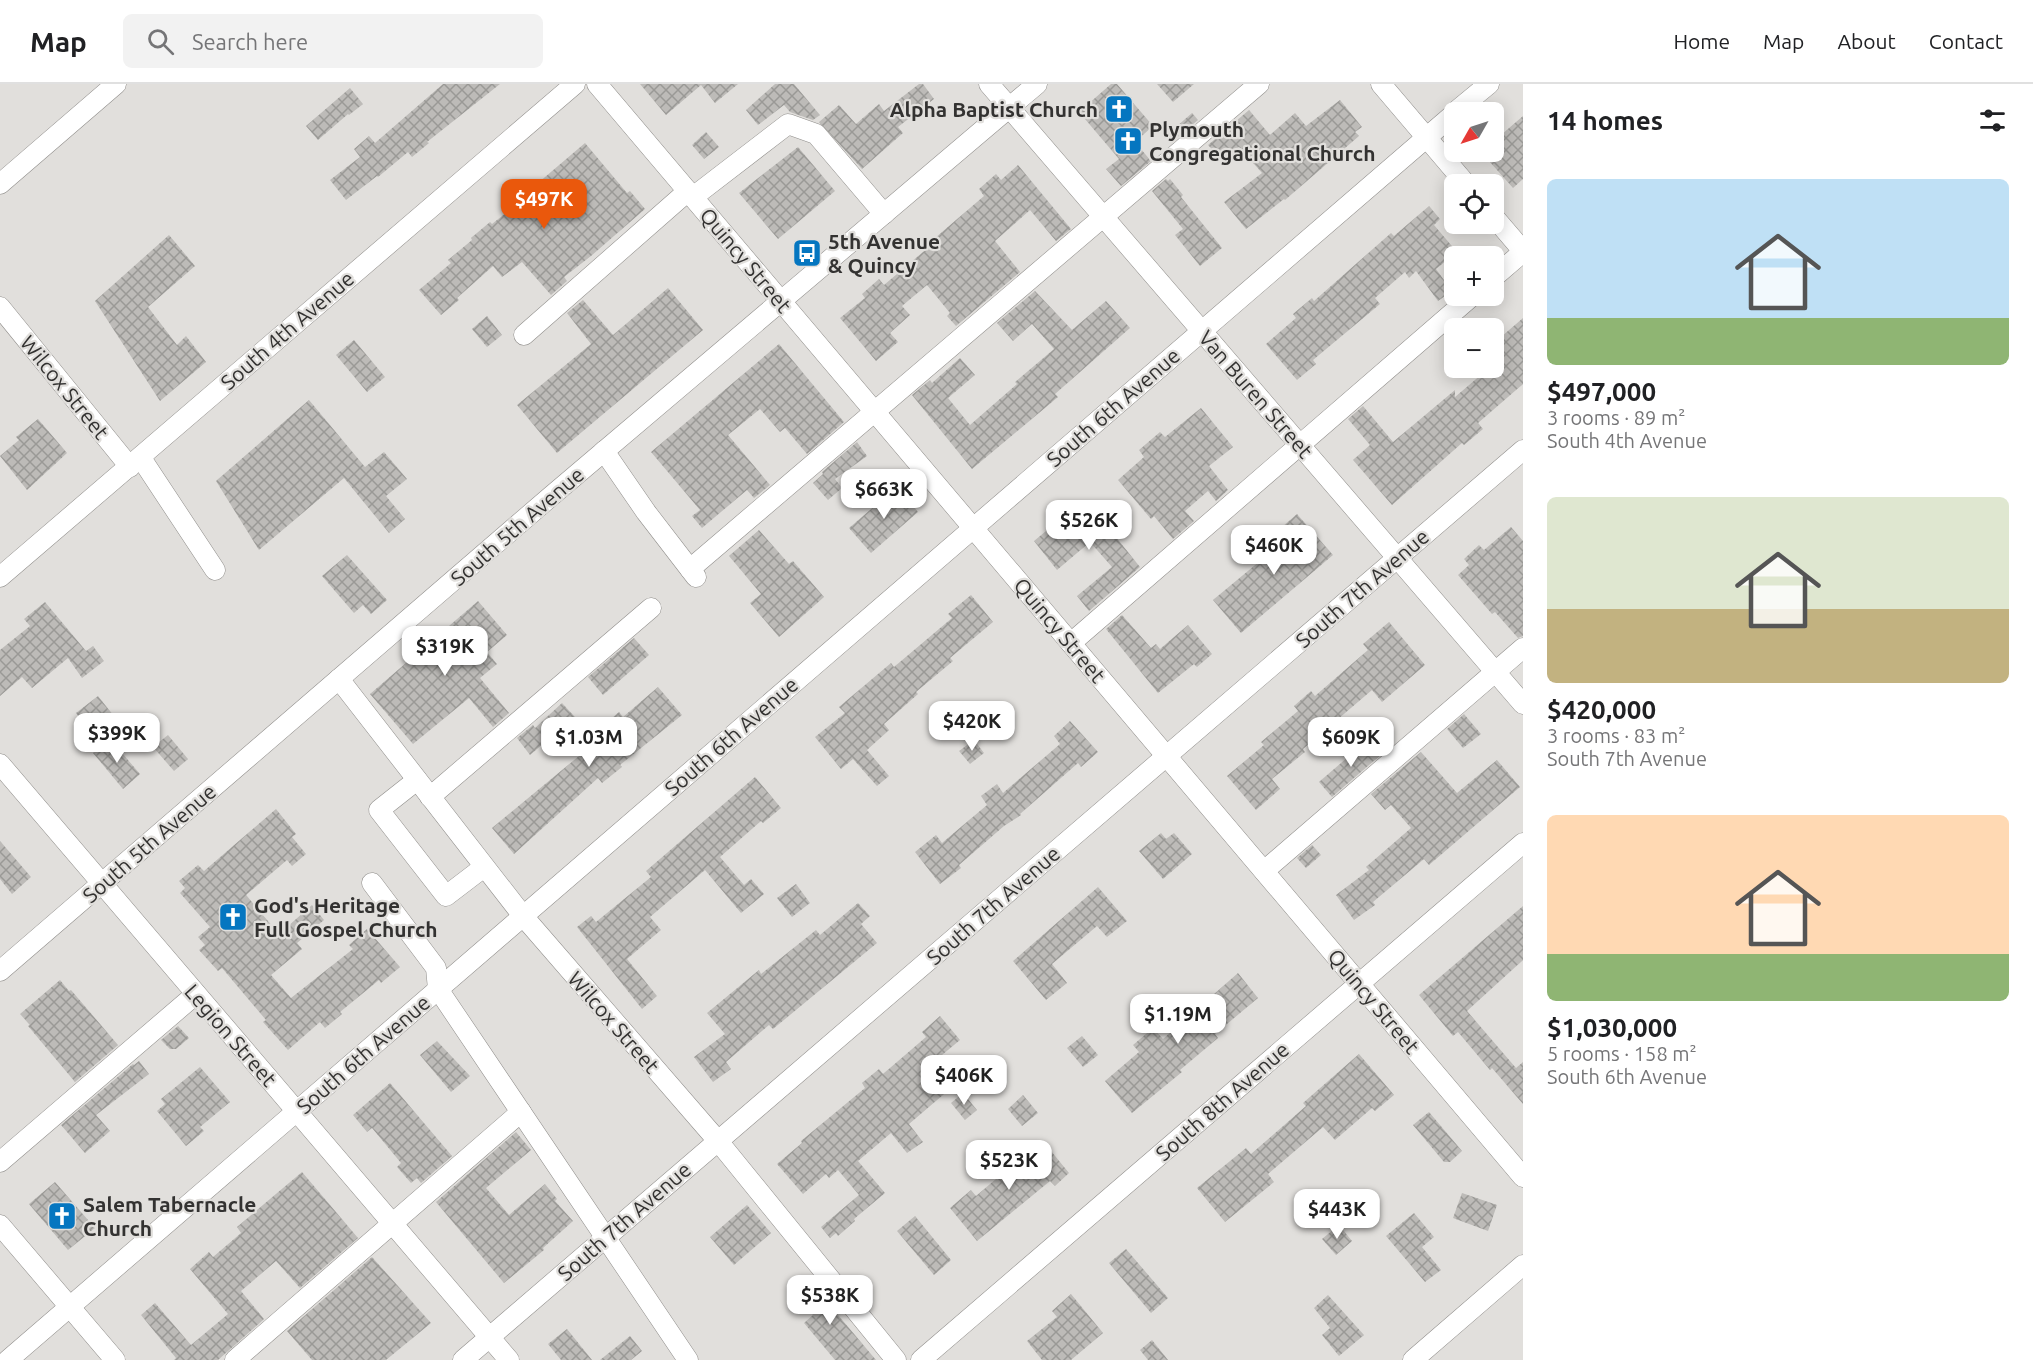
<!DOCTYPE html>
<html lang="en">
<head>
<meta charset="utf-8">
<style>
  body { margin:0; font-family:Ubuntu,sans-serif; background:#f2f2f2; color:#202124; height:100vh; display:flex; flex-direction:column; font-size:22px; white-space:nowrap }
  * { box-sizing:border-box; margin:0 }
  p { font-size:20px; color:#757577 }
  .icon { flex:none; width:33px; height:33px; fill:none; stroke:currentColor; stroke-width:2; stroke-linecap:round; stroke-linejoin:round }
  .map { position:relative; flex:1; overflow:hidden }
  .drawer { display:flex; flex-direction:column; background:#fff; width:510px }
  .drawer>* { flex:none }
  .needle { width:39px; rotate:231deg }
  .tools { position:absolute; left:1444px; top:18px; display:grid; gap:12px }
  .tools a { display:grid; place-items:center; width:60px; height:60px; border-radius:9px; background:#fff; box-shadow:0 3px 15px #0003; font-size:30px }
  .price { position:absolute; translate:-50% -51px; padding:0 14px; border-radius:12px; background:#fff; color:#222; font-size:20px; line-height:39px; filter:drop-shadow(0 2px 3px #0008) }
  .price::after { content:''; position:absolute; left:50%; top:36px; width:18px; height:14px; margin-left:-9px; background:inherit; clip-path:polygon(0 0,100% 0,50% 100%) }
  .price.selected { background:#ea580c; color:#fff }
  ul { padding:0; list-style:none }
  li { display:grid; align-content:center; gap:12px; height:318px; padding:0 24px }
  li span { display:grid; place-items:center; height:186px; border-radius:9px; color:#555 }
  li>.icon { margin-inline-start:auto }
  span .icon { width:108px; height:108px; fill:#fffc; stroke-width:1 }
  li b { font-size:26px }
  h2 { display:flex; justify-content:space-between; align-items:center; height:72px; padding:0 24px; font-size:26px }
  header { display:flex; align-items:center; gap:36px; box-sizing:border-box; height:84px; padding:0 30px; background:#fff; border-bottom:2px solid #e0e0e0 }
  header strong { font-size:28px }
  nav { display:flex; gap:33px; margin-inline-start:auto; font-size:21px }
  .search { width:420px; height:54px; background:#f2f2f2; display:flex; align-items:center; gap:15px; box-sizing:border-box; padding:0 21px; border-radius:9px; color:#757577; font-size:22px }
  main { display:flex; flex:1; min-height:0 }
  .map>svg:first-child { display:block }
</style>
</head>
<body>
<header>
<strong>Map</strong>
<div class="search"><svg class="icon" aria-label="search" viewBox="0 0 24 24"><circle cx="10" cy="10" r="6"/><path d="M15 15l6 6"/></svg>Search here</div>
<nav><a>Home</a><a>Map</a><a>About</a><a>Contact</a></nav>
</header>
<main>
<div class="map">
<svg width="1523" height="1276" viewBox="0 0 1523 1276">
  <defs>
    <pattern id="building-cross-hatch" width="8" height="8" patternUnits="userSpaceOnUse" patternTransform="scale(1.5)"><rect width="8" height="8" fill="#bdbbb8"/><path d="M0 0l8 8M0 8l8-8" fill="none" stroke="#9a9996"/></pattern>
  </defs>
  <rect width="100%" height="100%" fill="#e1dfdc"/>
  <g fill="url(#building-cross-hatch)">
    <polygon points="443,0 500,0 427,58 429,59 412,73 408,68 378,93 377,92 346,116 330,96 360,73 354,65 369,52 375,59"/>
    <polygon points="640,0 738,0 715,19 701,1 666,31"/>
    <polygon points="775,0 794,0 820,31 813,36 790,28 784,21 758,41 746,26"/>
    <polygon points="919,0 923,0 934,15 898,43 903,49 862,85 819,38 839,21 856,40 879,20 884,27"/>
    <polygon points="1111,0 1117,0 1153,42 1135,58 1151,77 1121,102 1106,85 1119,75 1079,28"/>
    <polygon points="1157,0 1194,0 1173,18"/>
    <polygon points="350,4 363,20 349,31 348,30 318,56 306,42"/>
    <polygon points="1340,16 1362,43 1355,48 1359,52 1285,116 1284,115 1246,145 1224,118 1262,89 1239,63 1223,77 1208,61 1249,26 1270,51 1295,29 1306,42"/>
    <polygon points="1192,29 1198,36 1173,57 1168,50"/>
    <polygon points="1523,32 1523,95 1513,104 1481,68 1494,68 1494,57"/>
    <polygon points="706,48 719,63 704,75 692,61"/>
    <polygon points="585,59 627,109 630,107 645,125 591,172 564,193 567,197 551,211 522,178 502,193 493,182 457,214 459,216 441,231 419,206 451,179 448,176 472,156 471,154 490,138 492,140 540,101 538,99"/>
    <polygon points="798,63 835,107 778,155 739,109"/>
    <polygon points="1018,81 1071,145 1056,157 1030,126 995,157 1020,188 956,242 947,232 950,229 927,201 902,222 910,231 890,249 898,258 876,277 840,234 865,214 862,210 879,195 884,201 930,162 928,160 984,112 979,105 996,90 1001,96"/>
    <polygon points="1166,95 1168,97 1170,95 1183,111 1181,113 1222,164 1200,182 1175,151 1183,145 1152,107"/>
    <polygon points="1429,122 1440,135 1434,141 1457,168 1436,185 1452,207 1438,217 1416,187 1409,194 1405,188 1375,214 1380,220 1313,276 1316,280 1297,296 1266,260 1296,234 1293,230 1312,214 1314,217 1391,149 1394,152"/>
    <polygon points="169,151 195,182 148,223 177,261 186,252 206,278 160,317 95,217"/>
    <polygon points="668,204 703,246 557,369 517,321 591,260 567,229 583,216 613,251"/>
    <polygon points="1035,207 1072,246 1106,217 1130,244 1055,310 1058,313 972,385 912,311 930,296 932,299 960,274 975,291 948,314 970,341 1017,300 1015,298 1054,265 1032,240 1013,257 997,239"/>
    <polygon points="487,232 502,251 487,263 472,245"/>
    <polygon points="1523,234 1523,300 1478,339 1483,345 1464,361 1462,359 1392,421 1353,376 1370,361 1348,335 1363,322 1393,358 1455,306 1455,313 1489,284 1494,284 1494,259"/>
    <polygon points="354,256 385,293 367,308 336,271"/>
    <polygon points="779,260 844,338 807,370 785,344 780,348 760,325 728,351 770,401 754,414 747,406 702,444 692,432 700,426 651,368"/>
    <polygon points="309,316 365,383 384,368 407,395 386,412 405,435 389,449 344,394 259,466 216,397"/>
    <polygon points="1201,324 1233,363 1209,382 1228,406 1216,417 1208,407 1185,427 1194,437 1173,455 1154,432 1151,435 1118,396 1144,373 1139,366 1160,348 1165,353"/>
    <polygon points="38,335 67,369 27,406 0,372 19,356 16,353"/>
    <polygon points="857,358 867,372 835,395 842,404 828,416 813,399 823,390 822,388"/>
    <polygon points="897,403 918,428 871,469 849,444"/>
    <polygon points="1087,417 1140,483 1089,527 1077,512 1112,483 1090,458 1057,486 1034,457 1052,442 1054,445"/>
    <polygon points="1297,430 1333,471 1241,549 1213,516 1290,452 1282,443"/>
    <polygon points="1511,443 1523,457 1523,552 1518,554 1495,528 1492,530 1458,491 1469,481 1464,475 1479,461 1484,466"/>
    <polygon points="759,446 789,480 793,477 824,513 779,553 750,519 761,510 729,472"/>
    <polygon points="347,471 387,516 371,530 363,521 354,529 322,492"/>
    <polygon points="971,511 993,538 950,574 953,577 916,608 918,610 884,640 889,646 867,666 889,692 877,702 853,675 841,685 815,653 845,629 839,623 891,579 894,583 952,534 948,530"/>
    <polygon points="478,517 507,551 487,568 497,580 480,594 509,629 493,643 469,614 413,660 370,610"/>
    <polygon points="45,518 86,567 93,562 104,577 82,594 68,574 32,604 22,593 0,612 0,566 30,542 24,535"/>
    <polygon points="1122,531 1151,564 1156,560 1160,565 1188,541 1212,570 1197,583 1194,580 1158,609 1106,545"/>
    <polygon points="1389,538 1425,581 1382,618 1372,606 1303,665 1305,668 1272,695 1280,705 1256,726 1227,692 1264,661 1261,658 1298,627 1294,622 1311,607 1315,612 1368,566 1363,560"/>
    <polygon points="634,554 649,571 603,611 588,593"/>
    <polygon points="658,603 682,631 620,681 622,683 602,699 598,694 514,770 492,744 579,672 578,670 609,644 605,640 619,628 623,633"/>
    <polygon points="98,612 113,631 91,648 76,629"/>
    <polygon points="562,619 575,633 530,671 517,654 533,641 535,644"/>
    <polygon points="1464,630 1481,650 1463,664 1447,645"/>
    <polygon points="1070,637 1098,668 1081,683 1078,679 1020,730 1021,731 1004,742 959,781 961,784 940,800 915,768 936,751 942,759 987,721 981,712 997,700 1003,709 1060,660 1054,652"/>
    <polygon points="168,651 188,675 174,687 153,663"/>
    <polygon points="1370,654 1383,669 1332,713 1319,698"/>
    <polygon points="110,655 140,690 123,705 93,669"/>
    <polygon points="974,656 984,669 970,680 959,667"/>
    <polygon points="1421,668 1457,709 1497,676 1520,703 1429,781 1424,775 1373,818 1375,821 1354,836 1336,811 1369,786 1366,783 1411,744 1391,721 1385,726 1371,710"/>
    <polygon points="755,693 781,724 763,739 761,737 720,773 744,801 751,795 764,810 741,829 705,786 650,833 661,846 627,875 657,912 642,925 577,843 591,832 596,838 651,793 646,787"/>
    <polygon points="276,725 296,750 292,753 306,770 292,782 287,776 246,811 279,850 312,821 324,836 297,859 302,865 271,891 291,914 353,865 349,861 367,845 400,883 381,899 379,896 340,928 342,930 325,944 320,938 288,966 263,938 266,936 222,884 218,887 199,866 205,861 198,853 210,843 180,809 185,804 179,797 198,781 204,787"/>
    <polygon points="1161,749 1166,755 1174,749 1192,770 1163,795 1139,767"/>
    <polygon points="0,757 31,793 12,810 0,795"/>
    <polygon points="1312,761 1321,771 1306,784 1297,774"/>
    <polygon points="796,800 810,819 792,833 777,814"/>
    <polygon points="1098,803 1127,837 1107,853 1097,842 1052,880 1067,899 1046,916 1013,877"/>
    <polygon points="858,819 870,832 861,840 877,859 773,945 769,941 726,978 731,985 713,998 694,973 725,950 707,929 759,886 761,890 816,846 820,851"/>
    <polygon points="1523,822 1523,876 1467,927 1516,984 1523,978 1523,1020 1492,984 1490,986 1458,948 1453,952 1419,911"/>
    <polygon points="1238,889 1258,914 1215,950 1218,954 1180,986 1182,988 1132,1029 1105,997 1139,968 1133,961 1153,944 1163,955"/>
    <polygon points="60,896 69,907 71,906 118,961 75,998 28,942 30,941 20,930"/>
    <polygon points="940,932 960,956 930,981 950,1005 909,1040 923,1058 907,1069 891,1049 858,1077 885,1109 854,1135 855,1137 838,1152 836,1149 830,1154 821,1143 859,1111 838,1086 829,1094 826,1090 803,1110 777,1080 802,1059 801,1057 865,1004 862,999 879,985 883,990 926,953 922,948"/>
    <polygon points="178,942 189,954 176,965 170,965 161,956"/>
    <polygon points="1082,952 1098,971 1083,983 1067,964"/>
    <polygon points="437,957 470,992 451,1008 420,971"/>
    <polygon points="1359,970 1394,1011 1375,1027 1372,1024 1335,1056 1323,1043 1268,1090 1274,1098 1225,1138 1197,1104 1246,1064 1251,1070 1306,1022 1303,1019"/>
    <polygon points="139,977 149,990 96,1031 110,1047 85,1069 61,1041 133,980 134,981"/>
    <polygon points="200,983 230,1018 200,1043 204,1047 186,1062 157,1027 165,1020 161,1015"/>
    <polygon points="390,999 452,1072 421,1099 417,1094 411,1099 397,1083 401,1079 372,1044 367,1048 353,1031"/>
    <polygon points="963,1009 977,1026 965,1036 951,1019"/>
    <polygon points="1023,1011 1038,1029 1022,1042 1008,1025"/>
    <polygon points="1429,1028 1462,1067 1450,1078 1444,1078 1413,1041"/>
    <polygon points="516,1048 531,1066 486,1104 509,1131 545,1100 557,1115 555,1117 573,1137 543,1164 544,1166 504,1199 436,1118"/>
    <polygon points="1042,1056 1069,1089 1055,1102 1050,1097 977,1157 950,1124 971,1106 976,1112"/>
    <polygon points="302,1088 358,1154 300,1204 276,1177 241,1207 264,1235 218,1276 174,1276 176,1274 141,1231 155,1219 191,1261 228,1230 190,1185 209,1168 213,1173 241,1149 237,1143"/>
    <polygon points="55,1098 95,1144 68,1166 29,1120"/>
    <polygon points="1462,1109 1497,1121 1488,1147 1453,1134"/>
    <polygon points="747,1121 771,1149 734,1181 710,1153"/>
    <polygon points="1414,1129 1434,1153 1422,1163 1441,1186 1425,1198 1386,1152"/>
    <polygon points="915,1132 951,1176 934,1191 897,1147"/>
    <polygon points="1339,1141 1352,1157 1336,1171 1322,1155"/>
    <polygon points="1126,1165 1168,1214 1151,1229 1109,1179"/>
    <polygon points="372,1173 431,1239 386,1276 312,1276 287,1247"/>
    <polygon points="806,1193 876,1276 835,1276 804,1239 813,1231 792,1205"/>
    <polygon points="1071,1210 1103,1249 1071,1276 1042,1276 1027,1257 1057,1233 1052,1227"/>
    <polygon points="1328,1211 1364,1251 1339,1272 1322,1251 1330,1244 1314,1224"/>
    <polygon points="567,1245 592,1276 561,1276 548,1260"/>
    <polygon points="630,1252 642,1267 631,1276 600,1276"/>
    <polygon points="1152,1256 1168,1276 1148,1276 1140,1266"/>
  </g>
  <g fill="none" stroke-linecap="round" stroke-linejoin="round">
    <g stroke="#908e8b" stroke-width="21">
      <g id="minor">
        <polyline points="597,0 1523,1093"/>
        <polyline points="989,0 1523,620"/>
        <polyline points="1381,0 1466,100"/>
        <polyline points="1455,28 1489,0"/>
        <polyline points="0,100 116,0"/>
        <polyline points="693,113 788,40 816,50 884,130"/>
        <polyline points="1494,133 1523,167"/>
        <polyline points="1494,193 1523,168"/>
        <polyline points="0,223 130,383"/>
        <polyline points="524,251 688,107"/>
        <polyline points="604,367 646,428 696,493"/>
        <polyline points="141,374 215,486"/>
        <polyline points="690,485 1259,0"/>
        <polyline points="0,493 575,0"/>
        <polyline points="1071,559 1472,212"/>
        <polyline points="339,595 523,832 718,1057 896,1276"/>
        <polyline points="0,680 509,1276"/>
        <polyline points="417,696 379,726 446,812 484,783"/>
        <polyline points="430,713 651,524"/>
        <polyline points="1264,787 1523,564"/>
        <polyline points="372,799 436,884 438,905 688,1276"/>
        <polyline points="0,887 550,413 1037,0"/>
        <polyline points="0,1078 196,910"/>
        <polyline points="0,1141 115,1276"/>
        <polyline points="8,1276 1455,29"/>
        <polyline points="235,1276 521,1028"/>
        <polyline points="463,1276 1523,366"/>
        <polyline points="921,1276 1523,759"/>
        <polyline points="1413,1276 1523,1181"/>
      </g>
    </g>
    <use href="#minor" stroke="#fff" stroke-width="20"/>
  </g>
  <defs>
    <g id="church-square" transform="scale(1.5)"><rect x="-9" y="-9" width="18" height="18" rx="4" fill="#0576c0" stroke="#e1dfdc"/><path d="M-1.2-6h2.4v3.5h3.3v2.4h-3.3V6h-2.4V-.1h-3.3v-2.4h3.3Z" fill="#fff"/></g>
    <g id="bus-square" transform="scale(1.5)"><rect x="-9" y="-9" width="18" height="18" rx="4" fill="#0576c0" stroke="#e1dfdc"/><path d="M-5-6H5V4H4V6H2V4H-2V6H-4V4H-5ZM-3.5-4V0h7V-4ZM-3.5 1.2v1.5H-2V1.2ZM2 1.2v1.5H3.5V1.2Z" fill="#fff"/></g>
  </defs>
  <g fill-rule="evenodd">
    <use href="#church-square" x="1119" y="25"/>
    <use href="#church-square" x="1128" y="57"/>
    <use href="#bus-square" x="807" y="169"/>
    <use href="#church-square" x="233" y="833"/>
    <use href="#church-square" x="62" y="1132"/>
  </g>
  <g text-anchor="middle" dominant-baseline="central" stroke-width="4.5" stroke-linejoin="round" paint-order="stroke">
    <g font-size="21" font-weight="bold" fill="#333231" stroke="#e1dfdc" text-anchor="start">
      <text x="1098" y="25" text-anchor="end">Alpha Baptist Church</text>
      <text x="1149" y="45">Plymouth<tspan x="1149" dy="24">Congregational Church</tspan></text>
      <text x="828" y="157">5th Avenue<tspan x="828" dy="24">&amp; Quincy</tspan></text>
      <text x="254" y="821">God's Heritage<tspan x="254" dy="24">Full Gospel Church</tspan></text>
      <text x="83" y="1120">Salem Tabernacle<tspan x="83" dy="24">Church</tspan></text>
    </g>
    <g font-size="21" fill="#333231" stroke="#e1dfdc">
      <text transform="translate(746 176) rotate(50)">Quincy Street</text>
      <text transform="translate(287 246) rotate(-41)">South 4th Avenue</text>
      <text transform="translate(65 303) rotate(51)">Wilcox Street</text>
      <text transform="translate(1256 310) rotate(49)">Van Buren Street</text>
      <text transform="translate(1113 323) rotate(-41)">South 6th Avenue</text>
      <text transform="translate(517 442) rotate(-41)">South 5th Avenue</text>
      <text transform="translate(1362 504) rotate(-41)">South 7th Avenue</text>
      <text transform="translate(1060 546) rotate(50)">Quincy Street</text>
      <text transform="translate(731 652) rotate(-41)">South 6th Avenue</text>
      <text transform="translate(149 759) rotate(-41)">South 5th Avenue</text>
      <text transform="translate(993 821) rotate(-41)">South 7th Avenue</text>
      <text transform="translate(1374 917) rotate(50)">Quincy Street</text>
      <text transform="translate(614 938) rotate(49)">Wilcox Street</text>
      <text transform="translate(231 951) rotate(49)">Legion Street</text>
      <text transform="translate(363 970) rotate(-41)">South 6th Avenue</text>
      <text transform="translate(1222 1017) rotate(-41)">South 8th Avenue</text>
      <text transform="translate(624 1137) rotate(-41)">South 7th Avenue</text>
    </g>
  </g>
</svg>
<div class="tools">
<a><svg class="needle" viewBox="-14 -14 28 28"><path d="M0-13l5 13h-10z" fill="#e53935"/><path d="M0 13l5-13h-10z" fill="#757577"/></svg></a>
<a><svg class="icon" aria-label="locate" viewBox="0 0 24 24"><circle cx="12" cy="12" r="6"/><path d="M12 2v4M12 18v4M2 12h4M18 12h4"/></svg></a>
<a>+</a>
<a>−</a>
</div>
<b class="price selected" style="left:544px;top:146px">$497K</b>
<b class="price" style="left:884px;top:436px">$663K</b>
<b class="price" style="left:1089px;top:467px">$526K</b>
<b class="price" style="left:1274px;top:492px">$460K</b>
<b class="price" style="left:445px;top:593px">$319K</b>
<b class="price" style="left:972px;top:668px">$420K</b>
<b class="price" style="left:117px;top:680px">$399K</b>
<b class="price" style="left:589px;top:684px">$1.03M</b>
<b class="price" style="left:1351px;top:684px">$609K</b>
<b class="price" style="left:1178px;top:961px">$1.19M</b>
<b class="price" style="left:964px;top:1022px">$406K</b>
<b class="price" style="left:1009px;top:1107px">$523K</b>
<b class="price" style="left:1337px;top:1156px">$443K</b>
<b class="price" style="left:830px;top:1242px">$538K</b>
</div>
<section class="drawer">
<h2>14 homes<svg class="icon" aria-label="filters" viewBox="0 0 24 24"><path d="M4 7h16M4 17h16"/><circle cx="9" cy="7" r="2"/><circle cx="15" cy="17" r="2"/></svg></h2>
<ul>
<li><span style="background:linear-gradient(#bfe0f5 75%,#8fb573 0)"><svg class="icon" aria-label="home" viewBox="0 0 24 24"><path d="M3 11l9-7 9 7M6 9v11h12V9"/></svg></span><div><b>$497,000</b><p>3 rooms · 89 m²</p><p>South 4th Avenue</p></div></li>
<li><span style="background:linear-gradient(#dfe7d0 60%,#c2b280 0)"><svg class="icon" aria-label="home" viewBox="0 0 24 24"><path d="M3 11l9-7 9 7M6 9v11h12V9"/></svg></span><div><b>$420,000</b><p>3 rooms · 83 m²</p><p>South 7th Avenue</p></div></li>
<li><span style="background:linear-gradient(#ffd9b3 75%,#8fb573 0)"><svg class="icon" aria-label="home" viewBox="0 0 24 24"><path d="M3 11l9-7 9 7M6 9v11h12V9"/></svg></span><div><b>$1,030,000</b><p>5 rooms · 158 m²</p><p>South 6th Avenue</p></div></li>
</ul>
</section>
</main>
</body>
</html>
